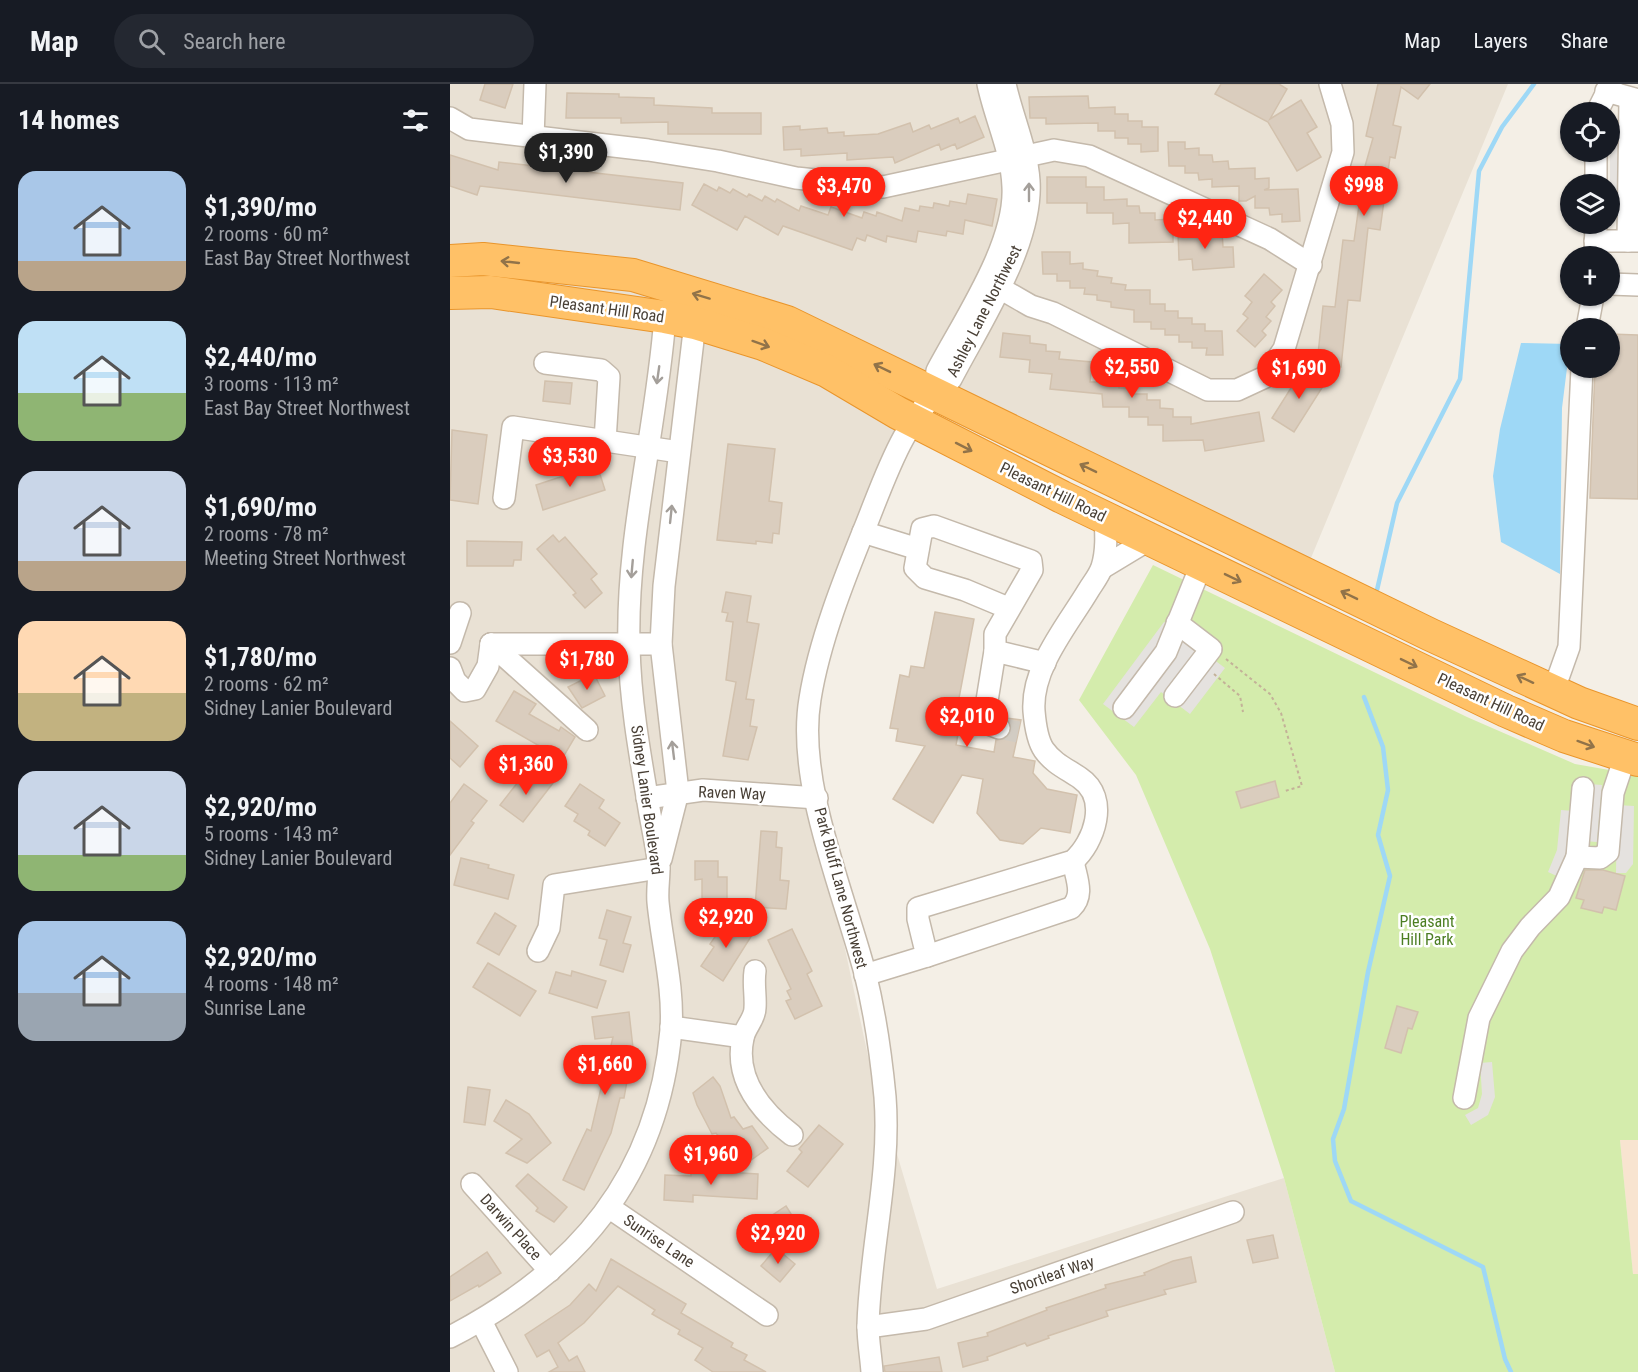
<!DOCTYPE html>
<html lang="en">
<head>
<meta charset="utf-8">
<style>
  body { margin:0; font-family:"Roboto Condensed",sans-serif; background:#242831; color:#f1f3f6; height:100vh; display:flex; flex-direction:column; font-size:22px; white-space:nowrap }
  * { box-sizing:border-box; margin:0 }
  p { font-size:20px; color:#9ea1a6 }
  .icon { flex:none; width:33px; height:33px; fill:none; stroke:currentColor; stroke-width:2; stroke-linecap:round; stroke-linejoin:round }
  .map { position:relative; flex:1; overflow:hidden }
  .details { display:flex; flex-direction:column; background:#171b24; width:450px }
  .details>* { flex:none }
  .buttons { position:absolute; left:1110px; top:18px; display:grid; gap:12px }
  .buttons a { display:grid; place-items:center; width:60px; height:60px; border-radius:50%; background:#171b24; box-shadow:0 2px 4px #0004; font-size:30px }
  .price { position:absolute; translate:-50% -51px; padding:0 14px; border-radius:21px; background:#ff2513; color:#fff; font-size:20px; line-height:39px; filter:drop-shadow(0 2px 3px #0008) }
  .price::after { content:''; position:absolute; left:50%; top:36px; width:18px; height:14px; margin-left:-9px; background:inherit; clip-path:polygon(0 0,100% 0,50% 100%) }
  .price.selected { background:#222; color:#fff }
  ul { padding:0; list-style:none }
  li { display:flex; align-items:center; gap:18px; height:150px; padding:0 18px }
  li span { display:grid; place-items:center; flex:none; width:168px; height:120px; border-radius:18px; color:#555 }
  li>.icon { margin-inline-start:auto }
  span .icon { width:72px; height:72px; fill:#fffc; stroke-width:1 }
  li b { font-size:26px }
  h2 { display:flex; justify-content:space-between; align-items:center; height:72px; padding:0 18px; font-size:26px }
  header { display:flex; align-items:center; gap:36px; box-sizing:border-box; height:84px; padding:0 30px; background:#171b24; border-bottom:2px solid #363941 }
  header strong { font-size:28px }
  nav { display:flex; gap:33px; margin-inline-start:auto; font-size:21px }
  .search { width:420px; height:54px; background:#242831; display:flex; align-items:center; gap:15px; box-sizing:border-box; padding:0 21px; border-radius:33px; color:#9ea1a6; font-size:22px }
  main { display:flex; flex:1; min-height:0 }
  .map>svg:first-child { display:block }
</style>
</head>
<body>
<header>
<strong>Map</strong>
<div class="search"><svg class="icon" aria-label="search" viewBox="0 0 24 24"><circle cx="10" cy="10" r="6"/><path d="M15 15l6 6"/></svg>Search here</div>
<nav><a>Map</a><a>Layers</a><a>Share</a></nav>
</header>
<main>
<section class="details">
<h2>14 homes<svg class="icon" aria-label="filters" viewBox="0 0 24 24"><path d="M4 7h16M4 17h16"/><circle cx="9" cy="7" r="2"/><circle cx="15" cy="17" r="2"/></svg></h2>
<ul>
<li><span style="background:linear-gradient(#a9c7e8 75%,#b9a48a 0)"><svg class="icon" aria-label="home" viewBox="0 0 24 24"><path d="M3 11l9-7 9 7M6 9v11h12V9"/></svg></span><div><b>$1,390/mo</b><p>2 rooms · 60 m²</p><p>East Bay Street Northwest</p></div></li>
<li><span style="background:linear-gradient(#bfe0f5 60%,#8fb573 0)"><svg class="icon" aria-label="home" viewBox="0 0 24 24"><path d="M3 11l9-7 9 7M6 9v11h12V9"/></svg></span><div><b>$2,440/mo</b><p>3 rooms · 113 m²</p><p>East Bay Street Northwest</p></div></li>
<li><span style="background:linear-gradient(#c9d6e8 75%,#b9a48a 0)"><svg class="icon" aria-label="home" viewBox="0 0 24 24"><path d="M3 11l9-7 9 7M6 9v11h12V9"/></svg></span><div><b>$1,690/mo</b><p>2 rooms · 78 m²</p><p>Meeting Street Northwest</p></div></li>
<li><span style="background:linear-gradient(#ffd9b3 60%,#c2b280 0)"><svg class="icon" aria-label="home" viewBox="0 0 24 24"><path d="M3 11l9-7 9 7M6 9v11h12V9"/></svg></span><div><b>$1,780/mo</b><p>2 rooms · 62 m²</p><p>Sidney Lanier Boulevard</p></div></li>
<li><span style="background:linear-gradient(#c9d6e8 70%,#8fb573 0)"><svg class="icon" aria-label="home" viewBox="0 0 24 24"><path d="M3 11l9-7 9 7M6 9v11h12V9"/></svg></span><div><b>$2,920/mo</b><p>5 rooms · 143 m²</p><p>Sidney Lanier Boulevard</p></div></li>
<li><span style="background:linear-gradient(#a9c7e8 60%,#9aa5b1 0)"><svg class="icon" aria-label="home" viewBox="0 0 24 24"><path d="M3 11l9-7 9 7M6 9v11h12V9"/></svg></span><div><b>$2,920/mo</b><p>4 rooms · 148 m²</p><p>Sunrise Lane</p></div></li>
</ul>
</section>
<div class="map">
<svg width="1188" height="1288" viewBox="0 0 1188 1288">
  <rect width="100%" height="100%" fill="#f4efe6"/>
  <polygon fill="#e9e1d4" points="0,0 1058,0 846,510 716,435 602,385 457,311 356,625 365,725 418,972 487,1205 834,1094 885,1288 0,1288"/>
  <polygon fill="#f8e4d0" points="1170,1056 1188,1056 1188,1190 1183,1191"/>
  <polygon fill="#d4ecac" points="703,481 1017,633 1125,680 1188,691 1188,1056 1170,1056 1183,1190 1188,1190 1188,1288 885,1288 834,1094 760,865 686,691 629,616"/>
  <g fill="#e5e2df">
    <polygon points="1160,36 1188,36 1188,133 1160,132"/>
    <polygon points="714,538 775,584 740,630 711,608 684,643 653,620"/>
    <polygon points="1139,700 1152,701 1147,758 1120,756 1119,769 1109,793 1098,788 1107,766 1111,726 1137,728"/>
    <polygon points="1167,721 1184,722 1183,780 1176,789 1166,789"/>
    <polygon points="1042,978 1045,1013 1038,1031 1021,1041 1015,1031 1028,1024 1032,1010 1030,979"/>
  </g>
  <polygon fill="#9ed8f6" points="1071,259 1120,260 1112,324 1110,490 1051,458 1043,392 1050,345"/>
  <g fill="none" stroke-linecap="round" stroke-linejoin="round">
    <g stroke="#9ed8f6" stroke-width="4.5">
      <polyline points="927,506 947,419 1010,295 1029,87 1052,43 1084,0"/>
      <polyline points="914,613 933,663 938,706 928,751 940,792 918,888 894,1025 883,1055 885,1077 901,1117 1033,1183 1055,1275 1061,1288"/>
    </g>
  </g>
  <g fill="#dacdbe" stroke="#d2c1ad" stroke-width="1.5">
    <polygon points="35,0 63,0 55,24 30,16"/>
    <polygon points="771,0 829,0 837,5 820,35 851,16 867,43 857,49 871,73 847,87 818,38 765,10"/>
    <polygon points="928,0 980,0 968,15 951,3 943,41 951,43 945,74 940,73 930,146 918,144 910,217 898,216 891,283 867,280 873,222 885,223 893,156 904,157 914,86 923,54 916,52"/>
    <polygon points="117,9 169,10 169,13 204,14 204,21 262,24 262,29 311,29 311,50 218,50 218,38 171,39 171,34 116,34"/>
    <polygon points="638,12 639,24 665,23 665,30 678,30 678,37 692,37 692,43 708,43 708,67 691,68 691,60 678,60 678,54 665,54 665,47 648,47 648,39 596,40 596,34 580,34 579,13"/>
    <polygon points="525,32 534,53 507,65 505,60 491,66 489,60 445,79 443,73 397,76 397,69 351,72 351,65 334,66 333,43 350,42 350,46 377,44 378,49 394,48 394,52 428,50 460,39 463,48 479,41 481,45 508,34 510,39"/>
    <polygon points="718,58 735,58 735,65 749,64 749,71 762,71 763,78 778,77 779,85 805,84 805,95 819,94 819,104 814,106 848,105 850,137 832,138 832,130 820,131 819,124 805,124 805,112 796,117 789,117 789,102 762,103 762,95 749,96 748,89 735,89 735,82 719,82"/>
    <polygon points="0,71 48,86 49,78 233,99 230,126 30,102 27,111 0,102"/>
    <polygon points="597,93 636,93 636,103 654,103 654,116 677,115 677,122 689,122 690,129 705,129 705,136 723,135 723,158 679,159 679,139 663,140 663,129 637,129 637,119 597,119"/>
    <polygon points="254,100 267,107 269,103 280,109 283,105 297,113 299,110 312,117 315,112 325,118 327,115 349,127 351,122 378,131 381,123 412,134 414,128 426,132 427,128 452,137 455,124 469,127 470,122 483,124 484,119 499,122 500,117 516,120 518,110 547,115 542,142 515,136 513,150 497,147 496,152 468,147 466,158 437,152 436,158 417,151 415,157 407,154 402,166 333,142 328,151 295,132 287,146 242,121"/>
    <polygon points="772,147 773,163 783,163 784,183 743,186 742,175 729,176 728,148"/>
    <polygon points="592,168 620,168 620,180 633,179 633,185 648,187 647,192 662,194 661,199 676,201 675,206 700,206 700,220 715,220 715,227 728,227 728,234 742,234 742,240 755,240 755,247 772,247 773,271 756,271 757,264 742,264 742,258 729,258 729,251 715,251 715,245 701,245 701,238 684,238 684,226 661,223 661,218 647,216 647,211 634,210 635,204 620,204 620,197 607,197 607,190 593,190"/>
    <polygon points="814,190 832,206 821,218 825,222 816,233 821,237 812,247 816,251 805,263 787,247 798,234 793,230 802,218 795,212"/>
    <polygon points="553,249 580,252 580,259 596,261 596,267 610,268 609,275 642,278 640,298 669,298 669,304 683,304 683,310 697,310 697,316 710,316 710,324 723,325 723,333 741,333 741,340 809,328 814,357 755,367 753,356 713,357 713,341 698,341 698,333 679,333 679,323 653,323 652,310 600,305 602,290 579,288 580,276 550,273"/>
    <polygon points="1160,250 1188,251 1188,415 1140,414 1145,284 1160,284"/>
    <polygon points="853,285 875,299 844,348 822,334"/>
    <polygon points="95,297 122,299 120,320 93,317"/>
    <polygon points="2,346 37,351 28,420 0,416"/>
    <polygon points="278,360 325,365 319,417 332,419 329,450 323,449 322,459 306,457 306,460 267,456"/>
    <polygon points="147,381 155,406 93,426 86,401"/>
    <polygon points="103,451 109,458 115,453 147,490 141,495 152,509 135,524 123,511 126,509 87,465"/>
    <polygon points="17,457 72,458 71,476 64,476 63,482 17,482"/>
    <polygon points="276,508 301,512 297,538 309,540 296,615 304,616 300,642 307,643 298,676 273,672 286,598 276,596 283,538 276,537 278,529 272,528"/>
    <polygon points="485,528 524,535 505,635 510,640 506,661 544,668 546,656 557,654 561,648 561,641 556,634 571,636 563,673 585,677 583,689 597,705 627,711 620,749 591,744 573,760 550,756 527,729 533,695 512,691 483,739 443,715 475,662 446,657 448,645 440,644 450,591 459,593 461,582 474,584"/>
    <polygon points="144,590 155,612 132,624 118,603"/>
    <polygon points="64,607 86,620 79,630 109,647 111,643 125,653 112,675 46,637"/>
    <polygon points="0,637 28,662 10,683 0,674"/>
    <polygon points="87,686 103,699 73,738 50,721 72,693 78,698"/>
    <polygon points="825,697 829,713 791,724 786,708"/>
    <polygon points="14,700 37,717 21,737 24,739 0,771 0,719"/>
    <polygon points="130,700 154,716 149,724 170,739 155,762 138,751 140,747 124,737 128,730 115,722"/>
    <polygon points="311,747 327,748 326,763 332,764 330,796 339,797 336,825 305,823"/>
    <polygon points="11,774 39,781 38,784 64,791 58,815 4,801"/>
    <polygon points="245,777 268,777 268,793 277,793 277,822 252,822 252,795 245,796"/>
    <polygon points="1135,786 1153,786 1175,792 1166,826 1154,823 1152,829 1131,824 1134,816 1126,814"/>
    <polygon points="157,826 181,833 173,859 181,861 173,888 150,881 157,856 149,854"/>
    <polygon points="45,829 66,842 49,871 27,859"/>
    <polygon points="278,834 302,851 273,897 251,882 264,863 260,860"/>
    <polygon points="342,845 362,887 357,890 372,922 345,935 336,917 341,915 337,907 341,905 318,856"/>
    <polygon points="38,879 86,907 70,932 23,903"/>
    <polygon points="122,887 156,897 147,924 99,909 106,888 121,892"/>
    <polygon points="947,922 968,928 962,945 958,944 951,969 935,964"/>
    <polygon points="179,928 183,964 174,1014 170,1014 161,1049 134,1106 113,1096 137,1045 141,1047 163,953 145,955 142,933"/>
    <polygon points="263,993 270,1002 281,1034 284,1033 293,1045 302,1042 318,1064 297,1079 282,1058 275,1060 266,1049 262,1050 247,1021 243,1009"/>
    <polygon points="18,1003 40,1006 35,1041 14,1038"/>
    <polygon points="56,1016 79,1030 101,1059 77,1079 56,1069 72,1055 44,1037"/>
    <polygon points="369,1041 393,1060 358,1103 337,1087 352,1068 349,1065"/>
    <polygon points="241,1086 308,1090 307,1115 243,1111 243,1118 214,1116 215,1091 241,1092"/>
    <polygon points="78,1090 117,1123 104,1138 86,1127 88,1124 66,1102"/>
    <polygon points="336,1122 348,1141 319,1161 306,1142"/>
    <polygon points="823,1151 828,1174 803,1179 797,1156"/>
    <polygon points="326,1164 345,1180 330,1198 311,1182"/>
    <polygon points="37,1168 51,1189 29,1203 28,1201 0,1217 0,1193"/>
    <polygon points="741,1173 746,1198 714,1206 716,1210 656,1227 658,1232 598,1252 599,1254 577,1262 575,1259 537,1273 538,1276 513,1283 508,1259 538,1252 537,1249 597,1226 596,1224 656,1204 655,1201 695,1191 694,1189 723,1177"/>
    <polygon points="161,1175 236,1220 231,1229 283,1259 281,1263 297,1271 294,1276 316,1288 263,1288 245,1276 253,1264 228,1250 230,1246 202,1230 205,1226 168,1202 134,1239 108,1259 119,1277 127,1272 135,1288 99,1288 108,1283 99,1266 87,1273 75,1251 120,1221 139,1200 146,1207"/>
    <polygon points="489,1273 492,1288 435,1288 434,1282"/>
  </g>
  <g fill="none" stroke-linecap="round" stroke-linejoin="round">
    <polyline stroke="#d2ccc3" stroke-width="21" stroke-dasharray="21 10" stroke-linecap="butt" points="549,644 568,648"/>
    <g stroke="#c4b9ab" stroke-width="24">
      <g id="minor">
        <polyline points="1156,7 1188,16"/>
        <polyline points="1147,28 1161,0"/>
        <polyline points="0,34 19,45 198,66 268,77 346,94 433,103 604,66 639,72 820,155 861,181"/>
        <polyline points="83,53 85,0"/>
        <polyline points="1146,100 1146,68"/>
        <polyline points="1145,157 1188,157"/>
        <polyline points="1178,157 1180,16"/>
        <polyline points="1145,172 1146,140"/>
        <polyline points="1160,200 1188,201"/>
        <polyline points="548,203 581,222 603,229 758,306 787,306 815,293 834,265 893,68 892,40 880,0"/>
        <polyline points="1137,244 1143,212"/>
        <polyline points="95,279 151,286 159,293 155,357"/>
        <path d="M484 309 487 287C514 236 566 160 563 103 562 68 545 34 538 0"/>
        <polyline points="54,414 63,343 229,368"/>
        <polyline points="413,448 468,465"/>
        <polyline points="652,484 700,455"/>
        <polyline points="558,524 515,506 475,494 465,484 472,445 484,442 581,477 582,486 545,550 545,567 595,579"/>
        <polyline points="0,559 10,529"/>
        <polyline points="41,560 211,560"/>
        <polyline points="41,560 137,646"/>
        <polyline points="545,567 535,629 536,639 549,644"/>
        <polyline points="0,584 5,597 15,607 25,605 38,582 41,560"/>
        <polyline points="1103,608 1119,563 1132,284"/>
        <polyline points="725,612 761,565 727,539"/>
        <polyline points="674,624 716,568 752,479"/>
        <polyline points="1133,704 1127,773 1150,774 1158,768 1163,709 1175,673"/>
        <polyline points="197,714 253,706 367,714"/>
        <polyline points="211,775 228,708 211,560 214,502 245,239"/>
        <polyline points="88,867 99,844 104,801 209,784"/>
        <path d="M477 872 621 824C635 811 626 794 623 777"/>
        <path d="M305 887C303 900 306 912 305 924 305 935 295 943 293 954 284 995 312 1028 342 1051"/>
        <path d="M415 891 477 872 468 835V824L623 777C644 759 660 714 630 694 617 685 604 680 594 666 587 656 585 639 584 627 581 584 617 542 638 507 642 500 649 492 652 483 657 467 656 450 655 433"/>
        <polyline points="221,943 293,953"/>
        <polyline points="1014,1014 1029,934 1062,867 1080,843 1109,813 1127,773"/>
        <polyline points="22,1100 100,1187"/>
        <polyline points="160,1124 317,1231"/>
        <polyline points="31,1237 57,1288"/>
        <polyline points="418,1243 476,1235 783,1128"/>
        <path d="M0 1253C127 1187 208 1093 221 946 224 903 212 860 208 818 207 806 209 795 209 784 207 762 201 739 198 718 189 666 180 614 179 562 176 451 207 343 215 233"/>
        <path d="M422 1288C421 1273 418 1257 418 1241 420 1165 441 1089 435 1013 431 971 425 929 415 889 394 809 346 698 360 615 369 558 394 495 416 441 438 386 454 334 501 295 530 239 583 160 579 97 577 65 562 32 555 0"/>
      </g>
    </g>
    <g stroke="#e9952b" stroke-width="34">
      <g id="highway">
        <polyline points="0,177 33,175 183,191 337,238 981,551 1129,619 1188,640"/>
        <polyline points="0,209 41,208 215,233 245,239 313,260 377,287 448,329 612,413 1056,627 1114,652 1188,676"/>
      </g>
    </g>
    <g stroke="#c3b198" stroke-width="2" stroke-dasharray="3 3" stroke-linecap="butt">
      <polyline points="776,575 820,610 831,629 852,702 835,707"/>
      <polyline points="764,590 790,612 793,628"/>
    </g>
    <use href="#minor" stroke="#fff" stroke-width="21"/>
    <use href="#highway" stroke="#ffc167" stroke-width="32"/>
  </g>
  <defs><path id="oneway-shaft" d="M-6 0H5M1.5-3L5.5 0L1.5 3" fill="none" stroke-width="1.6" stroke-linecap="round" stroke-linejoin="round" transform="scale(1.5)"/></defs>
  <g stroke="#a49f9a">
    <use href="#oneway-shaft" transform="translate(579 108) rotate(-90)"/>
    <use href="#oneway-shaft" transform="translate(208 291) rotate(98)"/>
    <use href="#oneway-shaft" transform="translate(221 430) rotate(-84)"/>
    <use href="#oneway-shaft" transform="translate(182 485) rotate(95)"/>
    <use href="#oneway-shaft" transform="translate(223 666) rotate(-97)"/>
  </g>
  <g stroke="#917349">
    <use href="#oneway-shaft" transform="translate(60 178) rotate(-174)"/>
    <use href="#oneway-shaft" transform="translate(251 212) rotate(-163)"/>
    <use href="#oneway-shaft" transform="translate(311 260) rotate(20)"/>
    <use href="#oneway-shaft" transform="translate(432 284) rotate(-154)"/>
    <use href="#oneway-shaft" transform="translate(514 363) rotate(27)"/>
    <use href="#oneway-shaft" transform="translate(638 384) rotate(-154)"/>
    <use href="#oneway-shaft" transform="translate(783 494) rotate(26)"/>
    <use href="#oneway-shaft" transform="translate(899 511) rotate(-154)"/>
    <use href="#oneway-shaft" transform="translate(959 579) rotate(26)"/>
    <use href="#oneway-shaft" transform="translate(1075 595) rotate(-155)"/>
    <use href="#oneway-shaft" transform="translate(1136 660) rotate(20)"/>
  </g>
  <g text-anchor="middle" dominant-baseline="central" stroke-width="5" stroke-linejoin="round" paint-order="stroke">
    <g font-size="16" fill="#483f35" stroke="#fff">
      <text transform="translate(157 225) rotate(8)">Pleasant Hill Road</text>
      <text transform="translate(534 227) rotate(-63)">Ashley Lane Northwest</text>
      <text transform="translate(603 408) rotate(26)">Pleasant Hill Road</text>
      <text transform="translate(1041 618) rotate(25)">Pleasant Hill Road</text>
      <text transform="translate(282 709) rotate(2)">Raven Way</text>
      <text transform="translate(197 716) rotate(82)">Sidney Lanier Boulevard</text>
      <text transform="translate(391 804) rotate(75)">Park Bluff Lane Northwest</text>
      <text transform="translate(61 1143) rotate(48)">Darwin Place</text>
      <text transform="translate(209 1157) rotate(34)">Sunrise Lane</text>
      <text transform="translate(602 1191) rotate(-19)">Shortleaf Way</text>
    </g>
    <g font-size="16" fill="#4c7e23" stroke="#fff">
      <text x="977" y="837">Pleasant<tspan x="977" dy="18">Hill Park</tspan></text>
    </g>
  </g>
</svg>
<div class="buttons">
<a><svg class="icon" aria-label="locate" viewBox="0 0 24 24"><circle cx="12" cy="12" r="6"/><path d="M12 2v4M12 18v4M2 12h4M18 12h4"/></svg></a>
<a><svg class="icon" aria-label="layers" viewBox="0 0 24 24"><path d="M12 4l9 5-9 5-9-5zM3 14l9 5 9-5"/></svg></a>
<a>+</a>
<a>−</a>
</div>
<b class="price selected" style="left:116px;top:100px">$1,390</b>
<b class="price" style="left:914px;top:133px">$998</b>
<b class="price" style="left:394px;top:134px">$3,470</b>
<b class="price" style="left:755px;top:166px">$2,440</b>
<b class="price" style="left:682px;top:315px">$2,550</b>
<b class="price" style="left:849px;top:316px">$1,690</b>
<b class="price" style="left:120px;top:404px">$3,530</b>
<b class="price" style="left:137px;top:607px">$1,780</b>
<b class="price" style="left:517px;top:664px">$2,010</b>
<b class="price" style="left:76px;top:712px">$1,360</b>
<b class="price" style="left:276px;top:865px">$2,920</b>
<b class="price" style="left:155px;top:1012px">$1,660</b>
<b class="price" style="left:261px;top:1102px">$1,960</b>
<b class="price" style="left:328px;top:1181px">$2,920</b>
</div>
</main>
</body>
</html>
